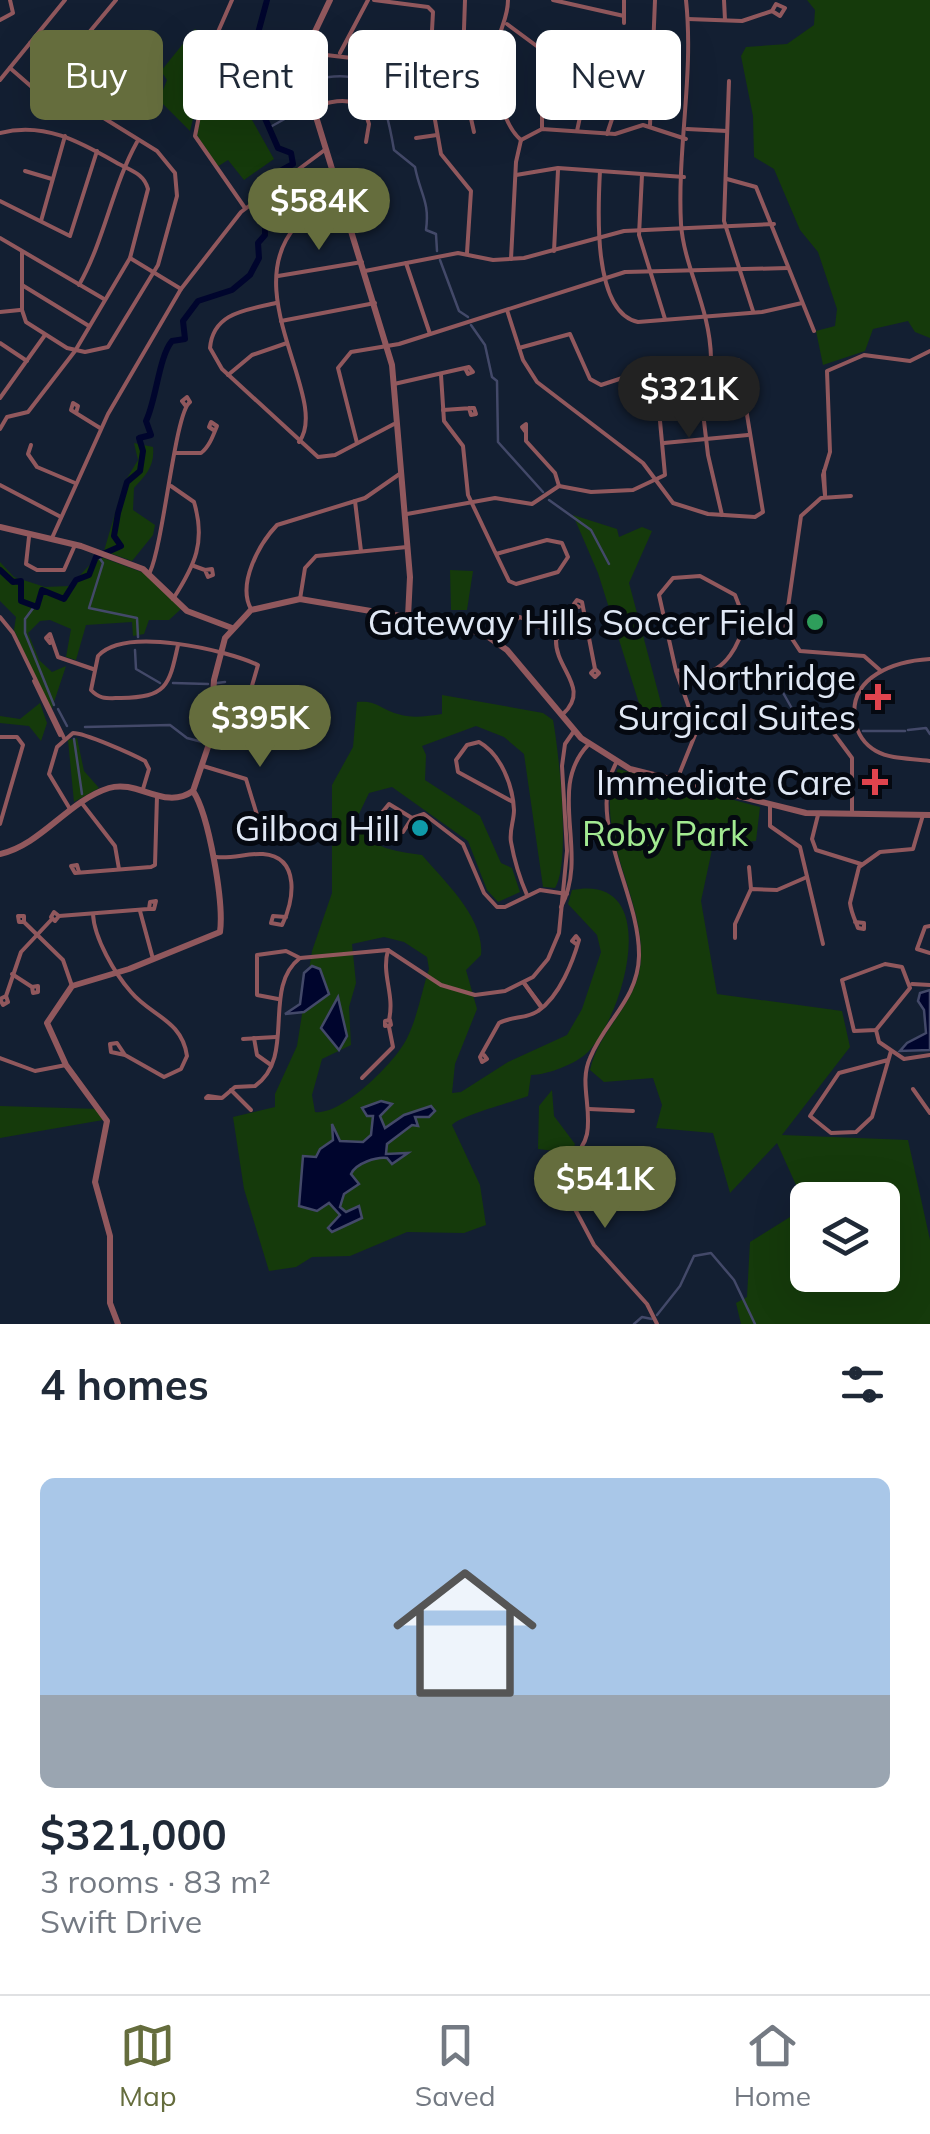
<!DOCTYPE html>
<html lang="en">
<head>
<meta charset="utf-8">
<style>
  body { margin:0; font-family:Mulish,sans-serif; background:#f6f6f7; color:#1f2937; height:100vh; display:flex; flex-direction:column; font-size:38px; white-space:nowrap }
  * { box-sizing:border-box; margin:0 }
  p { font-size:32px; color:#747a83 }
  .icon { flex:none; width:55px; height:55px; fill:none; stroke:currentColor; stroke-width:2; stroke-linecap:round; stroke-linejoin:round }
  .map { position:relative; height:1324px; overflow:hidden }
  .details { display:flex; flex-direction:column; background:#fff; flex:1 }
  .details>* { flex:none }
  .guide { position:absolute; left:30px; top:30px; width:870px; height:90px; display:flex; gap:20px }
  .buttons { position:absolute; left:790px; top:1182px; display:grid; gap:20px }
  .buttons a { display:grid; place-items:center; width:110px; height:110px; border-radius:15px; background:#fff; box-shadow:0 10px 40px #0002; font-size:50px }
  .price { position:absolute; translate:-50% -85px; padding:0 22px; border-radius:35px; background:#656d3d; color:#fff; font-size:32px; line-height:65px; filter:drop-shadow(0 2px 5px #0008) }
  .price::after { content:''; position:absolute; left:50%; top:60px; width:30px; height:22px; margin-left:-15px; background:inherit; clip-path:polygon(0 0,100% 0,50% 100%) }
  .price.active { background:#222; color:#fff }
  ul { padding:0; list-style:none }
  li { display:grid; align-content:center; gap:20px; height:530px; padding:0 40px }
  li+li { border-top:2px solid #e0e1e3 }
  li span { display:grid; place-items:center; height:310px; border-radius:15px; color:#555 }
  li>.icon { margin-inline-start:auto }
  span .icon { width:180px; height:180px; fill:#fffc; stroke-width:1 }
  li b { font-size:42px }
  h2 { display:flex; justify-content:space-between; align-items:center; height:120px; padding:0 40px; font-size:42px }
  .tag { padding:0 35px; border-radius:15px; background:#fff; box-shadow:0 10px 40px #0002; font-size:35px; line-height:90px }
  .tag.active { background:#656d3d; color:#fff }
  .menu { display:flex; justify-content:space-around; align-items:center; height:140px; border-top:2px solid #e0e1e3; background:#fff; font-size:28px; color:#747a83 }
  .menu a { display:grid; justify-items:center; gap:5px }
  .menu .active { color:#656d3d }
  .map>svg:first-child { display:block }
</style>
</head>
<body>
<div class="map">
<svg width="930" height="1324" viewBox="0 0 930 1324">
  <rect width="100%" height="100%" fill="#131f32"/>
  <g fill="#153a0b" fill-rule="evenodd">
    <polygon points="807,0 930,0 930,338 915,332 908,321 873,329 865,351 823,365 816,331 835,326 837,309 818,252 800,230 774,169 754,157 753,116 741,56 746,47 787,44 814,25 815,10"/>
    <polygon points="195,29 212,41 190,131 159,100 167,80 161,71"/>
    <polygon points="218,35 250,49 239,97 274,159 244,180 228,160 217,167 197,135"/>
    <path d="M134 443 153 447C155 466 146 475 134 488L133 510 155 525 153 535 132 561 104 551 124 483 138 460Z"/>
    <polygon points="573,515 617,529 619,537 642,527 652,531 629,583 665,718 643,716 598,573"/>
    <polygon points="98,556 144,573 181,609 169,620 149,620 144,634 133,636 132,622 86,625 76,660 66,657 71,629 50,620 40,621 28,633 39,660 52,672 66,666 51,711 14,630 16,617 0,601 0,562 14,577 45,587 70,586"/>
    <polygon points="450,570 473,571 467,610 451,610"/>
    <path d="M442 695 543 713 553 720C559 752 571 863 555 888L543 887 524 754 504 737 476 726 422 746 426 755 425 780 480 816 501 863 512 868 520 892 498 902 487 890 468 841 392 787 369 793 358 816C365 849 394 851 422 855 444 881 485 918 481 955L466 970 477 1009 455 1064 452 1093 461 1092 508 1062 567 1035 582 1009 601 952 597 935 568 904 572 890C664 872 625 1014 588 1052 576 1064 547 1075 531 1075L528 1096C510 1103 462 1115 452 1125L480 1185 486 1225 464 1233 407 1232 350 1256 312 1257 296 1267 269 1271 244 1189 233 1117 275 1107V1094L297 1046 312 951 332 893V785L353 747 357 702C377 700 380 709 398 714 412 719 428 716 442 714ZM384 937 404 942 427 957 429 969C422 990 418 1015 408 1036 398 1060 342 1116 315 1112L312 1095 322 1059 351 1045 349 1007 356 983 352 944Z"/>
    <polygon points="40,703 47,723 41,741 29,726 0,723 0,716 20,719"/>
    <polygon points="77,738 84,771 99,788 74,802 68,740"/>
    <path d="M618 769 760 807 756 841 713 845 701 901 717 994 842 1011 850 1047 782 1135 908 1140 930 1240V1324H741L736 1303 747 1297 750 1242 806 1207 777 1143 730 1193 713 1133 656 1128 662 1105 653 1078 604 1082 590 1070C599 1028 639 1004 641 958 644 895 590 827 618 769ZM808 1200H882V1275H808Z"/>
    <polygon points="552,1090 554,1116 575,1144 572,1153 538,1149 539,1106"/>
    <polygon points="0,1106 99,1109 103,1120 0,1138"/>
  </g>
  <g fill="#00052d" stroke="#434969" stroke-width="2.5">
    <polygon points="312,966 320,969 329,994 304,1012 285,1014 300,1004 304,973"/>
    <polygon points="930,990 930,1050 900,1051 907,1043 926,1033 924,1010 918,1001 920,993"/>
    <polygon points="338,997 347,1036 339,1050 321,1028"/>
    <path d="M381 1101 392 1104 380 1116 385 1128 404 1115 431 1106 435 1111 429 1117H415L418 1126 412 1125 387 1144 386 1154 408 1153 392 1164 387 1158C376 1157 356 1163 351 1174L359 1184 344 1194 340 1207 346 1212 359 1206 362 1218 332 1232 328 1228 340 1215 329 1203 317 1211 299 1206 303 1156 316 1157 320 1149 333 1140 332 1124 340 1141 363 1142 371 1135 373 1116H367L362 1108Z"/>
  </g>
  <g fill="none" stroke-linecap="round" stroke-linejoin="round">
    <g stroke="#434969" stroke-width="2.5">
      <path d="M311 80C375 66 384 92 394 150L415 167C420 194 430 201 426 230L436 234 437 251"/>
      <polyline points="272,126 290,116 301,85"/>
      <polyline points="440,260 459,311 468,317"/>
      <polyline points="471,325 485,345 492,377 497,381 498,442 543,492"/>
      <polyline points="549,500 591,530 609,564"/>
      <polyline points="98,556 103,563 89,608 137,618 138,637"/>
      <polyline points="34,607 25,619 25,633 54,705"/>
      <polyline points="135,650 136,669 160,683"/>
      <polyline points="777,682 799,721 828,725"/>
      <polyline points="173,683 208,684"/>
      <polyline points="217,683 225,682"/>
      <polyline points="58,709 67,726"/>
      <polyline points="834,726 854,730"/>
      <polyline points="85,727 170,725 187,738 206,743"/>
      <polyline points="908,730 926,728 930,734"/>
      <polyline points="863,731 905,731"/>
      <polyline points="74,739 82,794"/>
      <polyline points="212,744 220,746"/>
      <polyline points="657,1315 680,1286 694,1256 711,1253 734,1280 755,1324"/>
      <polyline points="634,1324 642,1317 652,1319"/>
    </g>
    <path stroke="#00052d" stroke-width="6" d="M0 570 13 582 21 581V601L37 607 42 590 64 599 76 580 89 575 96 557 121 546 114 536 118 513 127 482 140 471 143 451 139 438 151 435 146 421C156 401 159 356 172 341L185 339 183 321 198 301 232 290 250 275 259 258 258 243 265 235V225L280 214 291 189 282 170 293 164 291 153 278 148 257 100 265 75 251 59 267 0"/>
    <g stroke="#91585d" stroke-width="4">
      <polyline points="232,0 214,41 195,136 245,208"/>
      <polyline points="374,0 428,7 433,12 429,86 441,154 471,191 467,253"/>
      <path d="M508 0C508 19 499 29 497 47 493 74 500 122 521 140"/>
      <polyline points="553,0 624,16"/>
      <path d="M686 0C694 75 677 149 681 224 684 268 710 307 711 358"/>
      <polyline points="724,0 725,20"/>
      <polyline points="688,19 742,21 772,11 776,4 785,8 780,16 772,11"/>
      <polyline points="0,20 13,13 10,0"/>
      <polyline points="624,23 624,0"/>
      <polyline points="507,24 538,47 560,42"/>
      <polyline points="30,43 49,58 67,59 116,0"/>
      <polyline points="309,53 454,70 463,58 465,0"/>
      <polyline points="340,53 368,0"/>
      <polyline points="381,59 389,33 434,39"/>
      <polyline points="10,68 33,88 73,99 157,151 175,173 177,196 158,265 108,347 85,352 67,348 26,322 22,310 22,252"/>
      <polyline points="306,79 293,93 283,92 283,73 306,63"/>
      <polyline points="0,80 65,0"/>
      <polyline points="729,81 724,221 753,311"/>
      <polyline points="408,96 462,104 470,114 474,132"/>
      <path d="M316 106C339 99 361 95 369 124L366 142"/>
      <polyline points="650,125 655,0"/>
      <polyline points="542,129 542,104 551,96"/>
      <polyline points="687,129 727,131"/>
      <polyline points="577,131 589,75 597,67 608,65 620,73 623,86 607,134"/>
      <path d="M0 133C45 121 82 143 119 164 132 171 144 174 148 189L130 258 75 351 28 412 7 417 0 429"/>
      <polyline points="416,138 437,135"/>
      <polyline points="521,140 542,129 615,134 643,125 686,139"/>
      <polyline points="25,171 52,179"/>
      <path d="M600 171C598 207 592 313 638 322L762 312 802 303"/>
      <polyline points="516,175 558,168 684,177"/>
      <polyline points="642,175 639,235 665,319"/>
      <polyline points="727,179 756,187 814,331"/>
      <polyline points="0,201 70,236 97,151"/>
      <polyline points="41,221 65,136"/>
      <polyline points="0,238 104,299"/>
      <polyline points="554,251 558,170"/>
      <polyline points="130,258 181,289"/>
      <polyline points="511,259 516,162 521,140"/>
      <polyline points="406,263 430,334"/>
      <polyline points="365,271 458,253 493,260 524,258 624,231 774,224"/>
      <polyline points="278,276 362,262"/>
      <polyline points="22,285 89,326"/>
      <path d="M79 285C105 239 112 187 137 142"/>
      <path d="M276 303C247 310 213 312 210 348L222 369 318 457 335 455 394 424"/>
      <polyline points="507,310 523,360 537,382 643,463 673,503 708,514 755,517 763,512 738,360 668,363 601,385 590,379 570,334 519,348"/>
      <polyline points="0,312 20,310"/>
      <polyline points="281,321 375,303"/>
      <polyline points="0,343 27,361"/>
      <polyline points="697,362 708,455 722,515"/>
      <polyline points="228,375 252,355 287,343"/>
      <polyline points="441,375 444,421 463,446 468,495 496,554 547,540 562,543 568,557 558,572 516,584 509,581 496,554"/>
      <polyline points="394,384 469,367 473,372 468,374 465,368"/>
      <polyline points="0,398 45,335"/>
      <polyline points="443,410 472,408 474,408 476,414 471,415 469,408"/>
      <polyline points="76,413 78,406 73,403 71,410 100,428"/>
      <polyline points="525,431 522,427 526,424 526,441 555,473 559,486"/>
      <path d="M299 442C331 400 237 293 296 226L343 213"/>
      <polyline points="357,443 338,368 351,352 399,344 625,272 788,268"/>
      <polyline points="664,443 748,435"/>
      <polyline points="31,445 28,454 37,467 75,483"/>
      <path d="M176 453H201C209 447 213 436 217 426L211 422 209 427 215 431"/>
      <polyline points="824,471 825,495"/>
      <polyline points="0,485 61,517"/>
      <path d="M171 486 194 502C206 542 195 565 173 599"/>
      <polyline points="825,495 823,475 830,452 827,371 864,355 910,361 930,351"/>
      <polyline points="851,496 821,498 801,516 785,628 800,651 864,656 881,671"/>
      <polyline points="355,501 361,551"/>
      <polyline points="407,514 495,498 532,504 559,486 591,492 633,490 665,475 655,367"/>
      <polyline points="29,537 26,564 37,570 64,570 75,545"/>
      <polyline points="52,538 108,414 181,289 241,212 326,149"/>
      <polyline points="194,566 205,570 208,577 213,575 212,569 205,570"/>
      <path d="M150 572C164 541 175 412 190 402L187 397 182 401 185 405"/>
      <polyline points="300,599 305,568 316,556 407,547"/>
      <polyline points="579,607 574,604 577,600 582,602 595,669 591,673 595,677 599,673 595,669"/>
      <path d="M251 609C237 584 259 544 277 525L365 498 401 473"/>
      <polyline points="0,617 13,633 64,738"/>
      <polyline points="50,643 46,638 50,634 58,657 93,669"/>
      <polyline points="499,644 510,623 520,617 557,636"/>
      <path d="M178 645C169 687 166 697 121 698 108 698 100 700 91 690L98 656C125 626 226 650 258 665L249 696 236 703 212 702"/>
      <path d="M930 659C896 661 848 676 855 720 857 733 864 744 876 751 892 760 913 758 930 761"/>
      <polyline points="34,681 60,735"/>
      <path d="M563 714C591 688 555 669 556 640L565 627 584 618"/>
      <polyline points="832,717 832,731 852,758 852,811"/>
      <polyline points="0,737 17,737 23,745 0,824"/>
      <path d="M616 763C585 821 640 893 639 956 638 999 605 1021 590 1058 579 1082 592 1108 587 1134 583 1154 565 1160 558 1177L594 1245 647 1304 657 1324"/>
      <polyline points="203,766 246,779 257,815"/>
      <path d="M676 782 697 730 676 671C686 668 690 673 700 673 726 673 740 642 745 621L735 595 700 576 673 578 659 595 676 671"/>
      <polyline points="81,802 115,846 119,869"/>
      <path d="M513 802 458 772 456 760 467 745 479 742C501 754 513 786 514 810 514 821 509 831 511 842 514 859 520 879 527 895"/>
      <polyline points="770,805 770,826 800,847 823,944"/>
      <path d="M70 809 49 774 57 747 73 733C85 733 132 754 145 761L149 769 143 789"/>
      <polyline points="818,815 812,839 816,850 861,864"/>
      <polyline points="412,818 389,804 376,820 380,826 403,832 412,818 424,814 463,844 484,893 497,907 505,907 540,890 567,894"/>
      <path d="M216 857C232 859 247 853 263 854 301 857 294 902 282 925L271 923 273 916 286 917"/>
      <polyline points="749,867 751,889"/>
      <polyline points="79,872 77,865 71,866 75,873 151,867 155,865 157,796"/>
      <path d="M561 907C590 853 546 789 588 745"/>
      <polyline points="140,911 153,959"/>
      <polygon points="54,912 59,916 55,921 51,917"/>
      <path d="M93 914C94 938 115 974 131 992 151 1016 182 1020 187 1056L181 1069 164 1077 125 1055 117 1043 110 1044 111 1052 125 1055"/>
      <polyline points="59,916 148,909 154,909 156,901 150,902 149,909"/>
      <polyline points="24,922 19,922 18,916 24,916 24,922 63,960 72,986"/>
      <path d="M855 922 864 923V929L858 928C855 920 851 912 850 903L859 867 880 852 913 849 923 815"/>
      <polyline points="930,926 925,927 917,949 930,953"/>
      <polyline points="735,938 735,924 751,889 777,890 807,877"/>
      <path d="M388 950C381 975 395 994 389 1020"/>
      <polyline points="300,958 388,950 441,985 475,995 505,991 533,977 548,959 559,933 567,851 562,766 565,744 574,731"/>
      <polygon points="885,964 902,967 910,988 876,1030 854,1031 842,980"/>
      <polyline points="12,974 32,987 33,993 38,992 38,986 32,987"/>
      <polyline points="524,983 541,1007"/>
      <polyline points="524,983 542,1007"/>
      <polyline points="912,984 930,985"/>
      <polyline points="6,996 8,1002 3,1005 0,999 6,996 21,952 52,919"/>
      <polyline points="278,999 257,995 257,955 286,951 300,958"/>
      <polygon points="390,1020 391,1025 385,1026 385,1021"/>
      <polyline points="876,1030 879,1042 904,1059 930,1055"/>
      <polyline points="254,1038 257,1055 271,1065"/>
      <polyline points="243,1039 276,1037"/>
      <path d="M484 1055 487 1059 482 1062 480 1057 499 1023C511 1016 527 1019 538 1011 560 996 573 961 579 940L576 936 572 941 576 944"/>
      <polyline points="0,1058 35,1071 66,1065"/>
      <polyline points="888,1060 839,1073 810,1116 831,1133 856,1132 872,1117 891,1051"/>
      <polyline points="362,1078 393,1047 389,1027"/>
      <polyline points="913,1089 930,1113"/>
      <polyline points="231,1090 251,1110"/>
      <path d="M222 1098H206L208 1096 222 1098 235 1087 255 1086C297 1057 261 988 300 958"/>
      <polyline points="589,1109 633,1111"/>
    </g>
    <g stroke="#91585d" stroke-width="6">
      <polyline points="330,0 311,40 306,84 392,365 410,577 408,617"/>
      <polyline points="0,527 81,546 143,569 187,611 232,628"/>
      <path d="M0 854C41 845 68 801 109 788 138 779 164 811 193 791"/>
      <path d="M118 1324 110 1303V1236L95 1182 107 1121 66 1065 47 1023 72 986 129 969 220 932C224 903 209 815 193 791L210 741 214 680 225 638 251 610 300 599 459 626 487 636 507 650 581 738 630 769 806 813 930 815"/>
    </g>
  </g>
  <circle fill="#2e9e5b" stroke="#050911" stroke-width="4" cx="815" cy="622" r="10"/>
  <g fill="#e0444e" stroke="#050911" stroke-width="4">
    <path d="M873 682h10v10h10v10h-10v10h-10v-10h-10v-10h10z"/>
    <path d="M870 767h10v10h10v10h-10v10h-10v-10h-10v-10h10z"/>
  </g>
  <circle fill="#0f9aa8" stroke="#050911" stroke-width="4" cx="420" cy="828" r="10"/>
  <g text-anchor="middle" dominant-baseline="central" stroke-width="10" stroke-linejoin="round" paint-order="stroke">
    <g font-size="35" fill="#e0e8f5" stroke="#050911" text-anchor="end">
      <text x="795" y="622">Gateway Hills Soccer Field</text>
      <text x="856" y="677">Northridge<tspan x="856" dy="40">Surgical Suites</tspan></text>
      <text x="852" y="782">Immediate Care</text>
      <text x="400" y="828">Gilboa Hill</text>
    </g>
    <g font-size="35" fill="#a3ea92" stroke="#050911">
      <text x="665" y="833">Roby Park</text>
    </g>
  </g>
</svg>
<div class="buttons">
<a><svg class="icon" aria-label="layers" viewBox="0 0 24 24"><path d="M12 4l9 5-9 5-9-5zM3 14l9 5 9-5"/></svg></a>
</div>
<b class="price" style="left:319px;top:253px">$584K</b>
<b class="price active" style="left:689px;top:441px">$321K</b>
<b class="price" style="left:260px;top:770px">$395K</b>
<b class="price" style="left:605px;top:1231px">$541K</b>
<div class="guide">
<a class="tag active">Buy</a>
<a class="tag">Rent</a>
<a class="tag">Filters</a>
<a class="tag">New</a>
</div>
</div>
<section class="details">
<h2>4 homes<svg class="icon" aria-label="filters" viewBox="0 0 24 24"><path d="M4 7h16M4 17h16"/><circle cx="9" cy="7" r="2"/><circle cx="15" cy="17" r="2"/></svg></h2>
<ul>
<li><span style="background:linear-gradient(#a9c7e8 70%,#9aa5b1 0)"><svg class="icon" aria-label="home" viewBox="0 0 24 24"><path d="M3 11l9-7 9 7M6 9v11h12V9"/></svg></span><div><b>$321,000</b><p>3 rooms · 83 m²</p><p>Swift Drive</p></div></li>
</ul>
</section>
<nav class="menu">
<a class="active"><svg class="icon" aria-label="map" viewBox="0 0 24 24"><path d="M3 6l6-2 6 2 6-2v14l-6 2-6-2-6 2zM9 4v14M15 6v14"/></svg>Map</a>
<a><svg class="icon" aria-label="saved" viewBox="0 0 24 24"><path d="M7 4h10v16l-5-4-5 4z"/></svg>Saved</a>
<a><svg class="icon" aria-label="home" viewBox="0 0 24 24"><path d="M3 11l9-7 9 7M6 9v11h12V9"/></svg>Home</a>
</nav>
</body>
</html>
